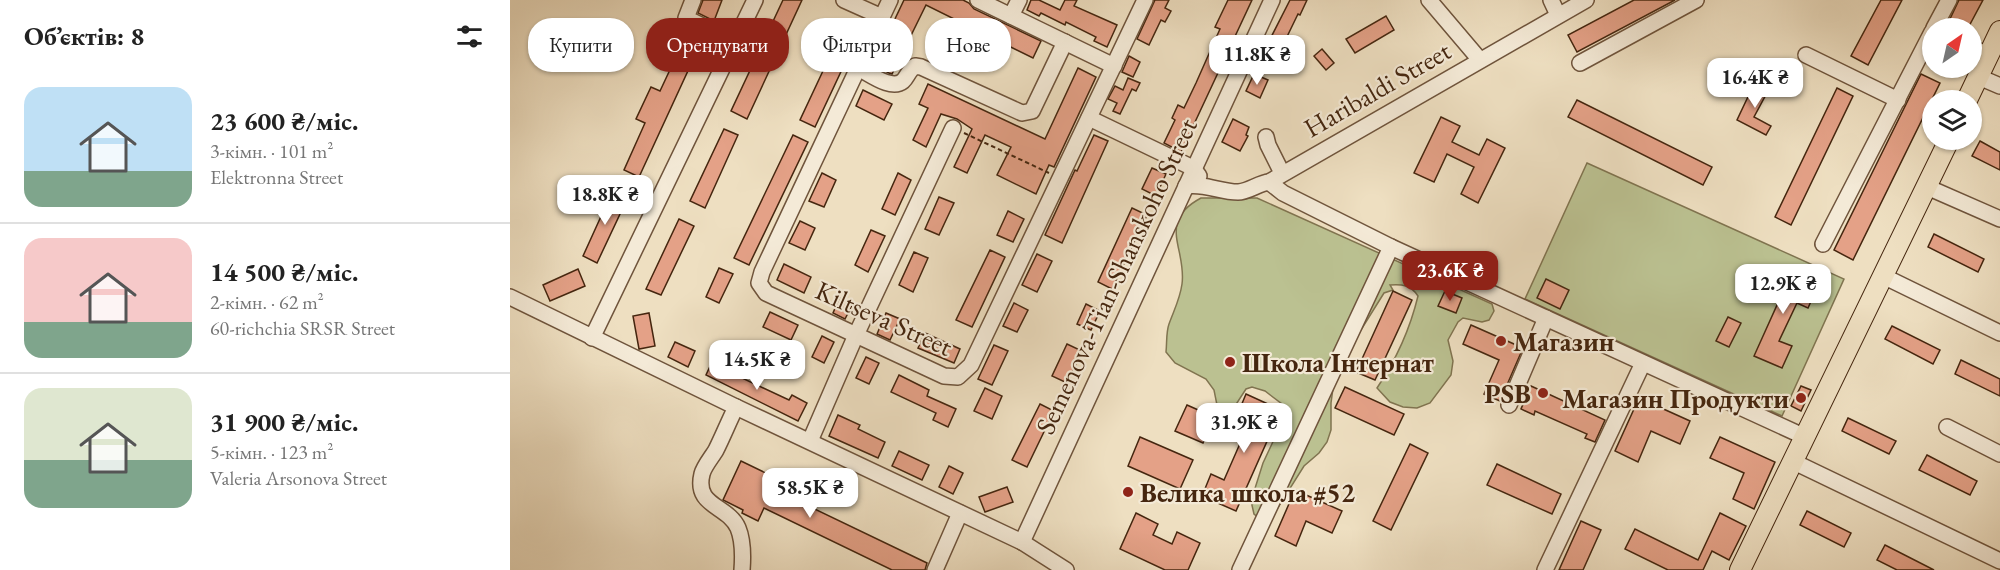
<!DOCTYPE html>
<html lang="uk">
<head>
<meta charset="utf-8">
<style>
  body { margin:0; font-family:"EB Garamond",serif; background:#f6f6f6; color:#222; height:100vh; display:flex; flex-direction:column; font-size:22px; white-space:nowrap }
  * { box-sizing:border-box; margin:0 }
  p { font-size:20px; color:#767676 }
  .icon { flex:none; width:33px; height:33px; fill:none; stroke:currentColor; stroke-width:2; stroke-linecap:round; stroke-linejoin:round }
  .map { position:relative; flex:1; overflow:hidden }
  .details { display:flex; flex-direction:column; background:#fff; width:510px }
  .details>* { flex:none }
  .top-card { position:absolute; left:18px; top:18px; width:570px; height:54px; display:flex; gap:12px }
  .needle { width:39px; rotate:34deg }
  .controls { position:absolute; left:1412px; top:18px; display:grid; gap:12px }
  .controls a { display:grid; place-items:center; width:60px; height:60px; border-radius:50%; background:#fff; box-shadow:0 2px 4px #0004; font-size:30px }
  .price { position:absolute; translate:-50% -51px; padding:0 14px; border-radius:12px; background:#fff; color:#222; font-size:20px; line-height:39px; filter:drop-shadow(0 2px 3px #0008) }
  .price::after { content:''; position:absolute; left:50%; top:36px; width:18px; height:14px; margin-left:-9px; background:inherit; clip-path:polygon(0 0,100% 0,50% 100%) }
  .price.current { background:#8f2418; color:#fff }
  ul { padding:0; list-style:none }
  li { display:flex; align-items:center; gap:18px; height:150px; padding:0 24px }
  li+li { border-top:2px solid #e0e0e0 }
  li span { display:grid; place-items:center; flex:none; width:168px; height:120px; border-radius:18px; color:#555 }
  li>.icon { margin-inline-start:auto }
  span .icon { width:72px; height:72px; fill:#fffc; stroke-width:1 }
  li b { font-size:26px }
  h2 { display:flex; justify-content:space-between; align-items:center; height:72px; padding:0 24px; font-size:26px }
  .pill { padding:0 21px; border-radius:24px; background:#fff; box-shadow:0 2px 4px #0004; font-size:21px; line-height:54px }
  .pill.current { background:#8f2418; color:#fff }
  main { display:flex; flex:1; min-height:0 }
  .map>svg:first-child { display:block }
</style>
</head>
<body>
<main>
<section class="details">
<h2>Об’єктів: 8<svg class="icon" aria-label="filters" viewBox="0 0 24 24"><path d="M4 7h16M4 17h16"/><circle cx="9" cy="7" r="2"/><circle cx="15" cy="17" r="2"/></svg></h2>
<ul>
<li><span style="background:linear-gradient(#bfe0f5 70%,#7fa58c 0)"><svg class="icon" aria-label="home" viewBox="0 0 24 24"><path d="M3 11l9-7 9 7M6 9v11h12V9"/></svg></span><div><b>23 600 ₴/міс.</b><p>3-кімн. · 101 m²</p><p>Elektronna Street</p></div></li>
<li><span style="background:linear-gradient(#f6c9c9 70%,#7fa58c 0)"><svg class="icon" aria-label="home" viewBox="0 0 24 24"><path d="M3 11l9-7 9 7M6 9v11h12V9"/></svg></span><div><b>14 500 ₴/міс.</b><p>2-кімн. · 62 m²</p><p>60-richchia SRSR Street</p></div></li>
<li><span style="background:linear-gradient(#dfe7d0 60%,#7fa58c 0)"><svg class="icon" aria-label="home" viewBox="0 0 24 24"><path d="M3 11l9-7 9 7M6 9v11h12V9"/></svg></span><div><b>31 900 ₴/міс.</b><p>5-кімн. · 123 m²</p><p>Valeria Arsonova Street</p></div></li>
</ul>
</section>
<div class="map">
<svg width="1490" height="570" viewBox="0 0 1490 570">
  <rect width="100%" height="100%" fill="#eedfc1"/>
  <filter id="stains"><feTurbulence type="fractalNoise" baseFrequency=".00333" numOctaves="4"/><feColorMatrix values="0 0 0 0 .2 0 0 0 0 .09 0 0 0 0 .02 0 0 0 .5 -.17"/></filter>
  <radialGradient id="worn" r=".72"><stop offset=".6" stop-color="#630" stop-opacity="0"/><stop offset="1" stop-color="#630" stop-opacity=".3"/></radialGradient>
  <g fill="#bbc191" stroke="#807450" stroke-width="1.5">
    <polygon points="1077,163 1334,279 1272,416 1015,299"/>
    <path d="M691 198H747L982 304 984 311 979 320 972 322 953 318 948 322 938 340 943 361 941 375 920 403 907 408 893 407 880 402 867 388C886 360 900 329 908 296 901 285 892 284 880 285L883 290 874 293 849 333 824 381 821 403V430L817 442 809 453 794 466 762 517 749 518 744 514 741 501 753 463 775 416 772 404 755 391 742 387 736 389 725 406 714 413 708 410 704 390 696 379 665 363 656 352C657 343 656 332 659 324 664 310 670 299 672 284 677 249 646 222 691 198Z"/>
  </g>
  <g fill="#e4a187" stroke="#45260f" stroke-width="1.5">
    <polygon points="193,0 212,0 204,21 188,13"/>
    <polygon points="273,0 292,0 237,119 221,111"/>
    <polygon points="394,0 453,0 459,3 464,9 531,41 523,58 416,5 382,74 379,73 363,65"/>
    <polygon points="521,0 529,0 550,10 555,0 567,0 564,6 607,25 597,47 584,41 586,37 556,22 555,25 531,13 529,16 517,10"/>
    <polygon points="645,0 659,0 655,8 661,11 655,22 651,20 639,45 627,39"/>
    <polygon points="718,0 742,0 671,152 654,143 665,120 662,118 668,105 674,108 686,83 710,29 705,27"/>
    <polygon points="780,0 797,0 790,15 788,14 772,47 777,49 771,62 753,53"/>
    <polygon points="1124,0 1165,0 1067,52 1058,35"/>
    <polygon points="1371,0 1392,0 1358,65 1341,56"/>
    <polygon points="1449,0 1473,0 1458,28 1451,28 1439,21"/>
    <polygon points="876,16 884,30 845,53 836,39"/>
    <polygon points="339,20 352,26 343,45 330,38"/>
    <polygon points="173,42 188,49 129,177 114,170 135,123 126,119 141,87 150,91"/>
    <polygon points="812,49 824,63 816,70 804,56"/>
    <polygon points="320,56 335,63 305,127 290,120"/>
    <polygon points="619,56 630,62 623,77 612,72"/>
    <polygon points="568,68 586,77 544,167 539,165 526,194 487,175 501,147 475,135 457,173 444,167 462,129 447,119 431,114 416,147 403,140 418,108 409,104 418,84 535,139"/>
    <polygon points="744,74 758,80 750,98 736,91"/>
    <polygon points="1411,74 1430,83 1343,260 1324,250"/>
    <polygon points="618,78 630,83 626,91 622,89 610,114 603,111 607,103 598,99 605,86 613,90"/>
    <polygon points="1245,82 1259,89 1244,117 1261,126 1256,135 1227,120"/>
    <polygon points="1327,88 1343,96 1281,225 1265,217"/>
    <polygon points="353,90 382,104 374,120 346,106"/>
    <polygon points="1067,100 1202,167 1193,185 1058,117"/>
    <polygon points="931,117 950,126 942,142 969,155 977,139 995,148 968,203 951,194 964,167 937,154 924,182 904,173"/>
    <polygon points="723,119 739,127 736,135 738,136 730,151 712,142"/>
    <polygon points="214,129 228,135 195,208 180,201"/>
    <polygon points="283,135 298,142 239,265 224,258"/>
    <polygon points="584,135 598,141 552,243 535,235 565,170 567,171"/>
    <polygon points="1470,141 1490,152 1490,170 1462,156"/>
    <polygon points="642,168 656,174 646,196 632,189"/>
    <polygon points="312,173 326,180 314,207 299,201"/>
    <polygon points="388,173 401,180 385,215 372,209"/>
    <polygon points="103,190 118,197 87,263 73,256"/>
    <polygon points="429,197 444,203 429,235 415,229"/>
    <polygon points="622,208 637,215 602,289 588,282"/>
    <polygon points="498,211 514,219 503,242 487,235"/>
    <polygon points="169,219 184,226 151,295 136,289"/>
    <polygon points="290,221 305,228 295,250 279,243"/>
    <polygon points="361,230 375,236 358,272 345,265"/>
    <polygon points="1424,234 1474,259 1468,272 1418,247"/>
    <polygon points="480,250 495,257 462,327 446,320"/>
    <polygon points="404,252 418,258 403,292 389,285"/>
    <polygon points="527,254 542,261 527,292 512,285"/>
    <polygon points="274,264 301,277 294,293 267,280"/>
    <polygon points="209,268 223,274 209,303 196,297"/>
    <polygon points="1264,268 1307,288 1298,308 1287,303 1269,341 1282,346 1272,368 1244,356 1272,294 1255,287"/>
    <polygon points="68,269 75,286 40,301 33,285"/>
    <polygon points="1036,279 1059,290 1050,309 1027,298"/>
    <polygon points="883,291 902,300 865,380 846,372"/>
    <polygon points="935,291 952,298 946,313 928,306"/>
    <polygon points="330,297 343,303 335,319 323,313"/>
    <polygon points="504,303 518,310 507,332 493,326"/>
    <polygon points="576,304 590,311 581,330 567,324"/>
    <polygon points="260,312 288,325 281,340 253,327"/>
    <polygon points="139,313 145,346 129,349 123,316"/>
    <polygon points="376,313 390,319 380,340 367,334"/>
    <polygon points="1218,317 1231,323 1219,347 1206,341"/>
    <polygon points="961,325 1013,348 990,401 974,394 989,360 953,344"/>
    <polygon points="1382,326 1430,350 1423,364 1375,339"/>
    <polygon points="415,333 450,349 444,363 408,348"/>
    <polygon points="312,336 324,342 314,363 302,357"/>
    <polygon points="165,342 185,351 178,367 158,357"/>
    <polygon points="557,344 572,351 557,383 542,376"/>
    <polygon points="484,345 498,351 482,385 468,379"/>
    <polygon points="356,357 369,363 359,384 346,378"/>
    <polygon points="203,360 234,375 232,378 279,400 282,395 297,403 288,421 196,375"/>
    <polygon points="1451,360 1490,379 1490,396 1445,374"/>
    <polygon points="389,375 419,390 417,396 446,409 438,427 423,420 426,413 381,392"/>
    <polygon points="1021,386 1095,420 1085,442 1075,438 1077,434 1025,411 1024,415 1011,409"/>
    <polygon points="1291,386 1301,390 1291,411 1281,406"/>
    <polygon points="835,387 894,414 884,435 825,408"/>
    <polygon points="475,388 492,396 482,419 464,411"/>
    <polygon points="736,394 771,410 726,511 692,496 701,474 714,480 739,423 726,418"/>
    <polygon points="1129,398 1180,421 1170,444 1141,431 1128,462 1105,451"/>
    <polygon points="530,404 544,411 517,467 502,460"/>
    <polygon points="677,405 704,417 693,443 665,431"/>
    <polygon points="328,415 350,425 348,429 375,442 368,458 319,436"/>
    <polygon points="1338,418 1386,441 1379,454 1332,431"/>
    <polygon points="630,437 683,460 670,489 618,466"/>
    <polygon points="1210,437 1265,462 1244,509 1223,499 1234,473 1200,458"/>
    <polygon points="900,444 918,453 881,530 863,521"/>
    <polygon points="389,451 419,465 412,480 382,466"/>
    <polygon points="1417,455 1467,481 1460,495 1409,470"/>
    <polygon points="231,461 268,479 263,489 417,563 415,570 382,570 254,508 248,521 232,513 233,510 213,500"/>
    <polygon points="987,464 1051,494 1042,514 977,485"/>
    <polygon points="439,466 453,473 443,494 429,487"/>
    <polygon points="497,487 503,502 475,512 469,497"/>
    <polygon points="785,490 832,511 822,533 796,521 786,546 765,536"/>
    <polygon points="1297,511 1341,533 1334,547 1290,525"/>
    <polygon points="626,513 648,524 643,535 662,544 667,532 690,543 678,570 655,570 610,549"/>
    <polygon points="1210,513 1236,526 1219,560 1202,551 1193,570 1158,570 1115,549 1125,529 1188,560"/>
    <polygon points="1071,521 1091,530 1073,570 1049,570"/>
    <polygon points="1375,545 1424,570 1387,570 1367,560"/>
  </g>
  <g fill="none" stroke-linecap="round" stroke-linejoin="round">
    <g stroke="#6f543c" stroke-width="18">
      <g id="minor">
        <polyline points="183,0 176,18 225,42"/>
        <polyline points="334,0 372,17"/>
        <polyline points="380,0 252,272 249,283 256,293 434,376 448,377 461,365 635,0"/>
        <polyline points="468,0 604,66"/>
        <polyline points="919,0 970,60"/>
        <polyline points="1041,0 1048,15"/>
        <polyline points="501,16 509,0"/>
        <polyline points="1424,28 1439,0"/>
        <polyline points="1461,47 1479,56"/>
        <polyline points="1296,55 1388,100"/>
        <polyline points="1070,63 1186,0"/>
        <path d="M348 68C359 73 381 91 393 81 397 77 399 70 405 66L411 67 512 113 522 111 555 42"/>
        <polyline points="1469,77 1490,86"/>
        <polyline points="579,118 683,168 689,176"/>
        <polyline points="756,137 758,145 772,173"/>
        <polyline points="759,182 773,193 881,247 1293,436"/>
        <path d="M676 186C695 183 710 192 728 192 738 192 749 183 759 182L1076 0"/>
        <polyline points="1417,187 1490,219"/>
        <polyline points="1313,244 1422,32"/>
        <polyline points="1373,276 1490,333"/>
        <polyline points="0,297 226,407 512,542 556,570"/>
        <polyline points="82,338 245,0"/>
        <polyline points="999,405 1036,318"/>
        <path d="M226 407C219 421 213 436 206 450 202 457 194 466 192 474 184 507 218 505 228 528 233 540 233 557 232 570"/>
        <polyline points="1437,427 1490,454"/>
        <polyline points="300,441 346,335 443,128"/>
        <polyline points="1282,461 1490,561"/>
        <polyline points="512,542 762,0"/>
        <polyline points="425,570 450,513"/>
        <polyline points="730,570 881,247"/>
        <polyline points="1035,570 1133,363"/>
      </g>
    </g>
    <g stroke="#45260f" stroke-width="22">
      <g id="major">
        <polyline points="1457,100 1490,31"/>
        <polyline points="1230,570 1439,140"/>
      </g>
    </g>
    <polyline stroke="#45260f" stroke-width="2" stroke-dasharray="4.5 3" stroke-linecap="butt" points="454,133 539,173"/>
    <use href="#minor" stroke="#f4ead7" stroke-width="15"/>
    <use href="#major" stroke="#eedfc1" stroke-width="20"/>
  </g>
  <g fill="#8f2418" stroke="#f4ead7" stroke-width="2">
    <circle cx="991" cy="341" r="6"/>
    <circle cx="720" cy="362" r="6"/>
    <circle cx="1033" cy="393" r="6"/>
    <circle cx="1291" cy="398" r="6"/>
    <circle cx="618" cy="492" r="6"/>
  </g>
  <g text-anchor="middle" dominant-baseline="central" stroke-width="4.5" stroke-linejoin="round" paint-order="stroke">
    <g font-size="27" fill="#45260f" stroke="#f4ead7">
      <text transform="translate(867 89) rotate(-30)">Haribaldi Street</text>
      <text transform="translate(606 276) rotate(-65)">Semenova-Tian-Shanskoho Street</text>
      <text transform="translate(374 318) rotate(24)">Kiltseva Street</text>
    </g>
    <g font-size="27" font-weight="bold" fill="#45260f" stroke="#f4ead7" text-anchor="start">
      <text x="1003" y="341">Магазин</text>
      <text x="732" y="362">Школа Інтернат</text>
      <text x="1021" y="393" text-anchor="end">PSB</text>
      <text x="1279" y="398" text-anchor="end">Магазин Продукти</text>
      <text x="630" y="492">Велика школа #52</text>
    </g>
  </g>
  <rect width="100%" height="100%" filter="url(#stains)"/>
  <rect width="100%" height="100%" fill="url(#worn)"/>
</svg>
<div class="controls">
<a><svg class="needle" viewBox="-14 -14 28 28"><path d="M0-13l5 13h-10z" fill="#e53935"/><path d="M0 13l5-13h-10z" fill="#767676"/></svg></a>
<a><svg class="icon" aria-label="layers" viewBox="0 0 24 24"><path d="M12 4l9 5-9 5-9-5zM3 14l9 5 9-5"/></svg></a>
</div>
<b class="price" style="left:747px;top:86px">11.8K ₴</b>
<b class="price" style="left:1245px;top:109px">16.4K ₴</b>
<b class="price" style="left:95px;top:226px">18.8K ₴</b>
<b class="price current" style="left:940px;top:302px">23.6K ₴</b>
<b class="price" style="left:1273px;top:315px">12.9K ₴</b>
<b class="price" style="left:247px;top:391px">14.5K ₴</b>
<b class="price" style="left:734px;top:454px">31.9K ₴</b>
<b class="price" style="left:300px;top:519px">58.5K ₴</b>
<div class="top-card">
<a class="pill">Купити</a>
<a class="pill current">Орендувати</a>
<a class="pill">Фільтри</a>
<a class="pill">Нове</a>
</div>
</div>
</main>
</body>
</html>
